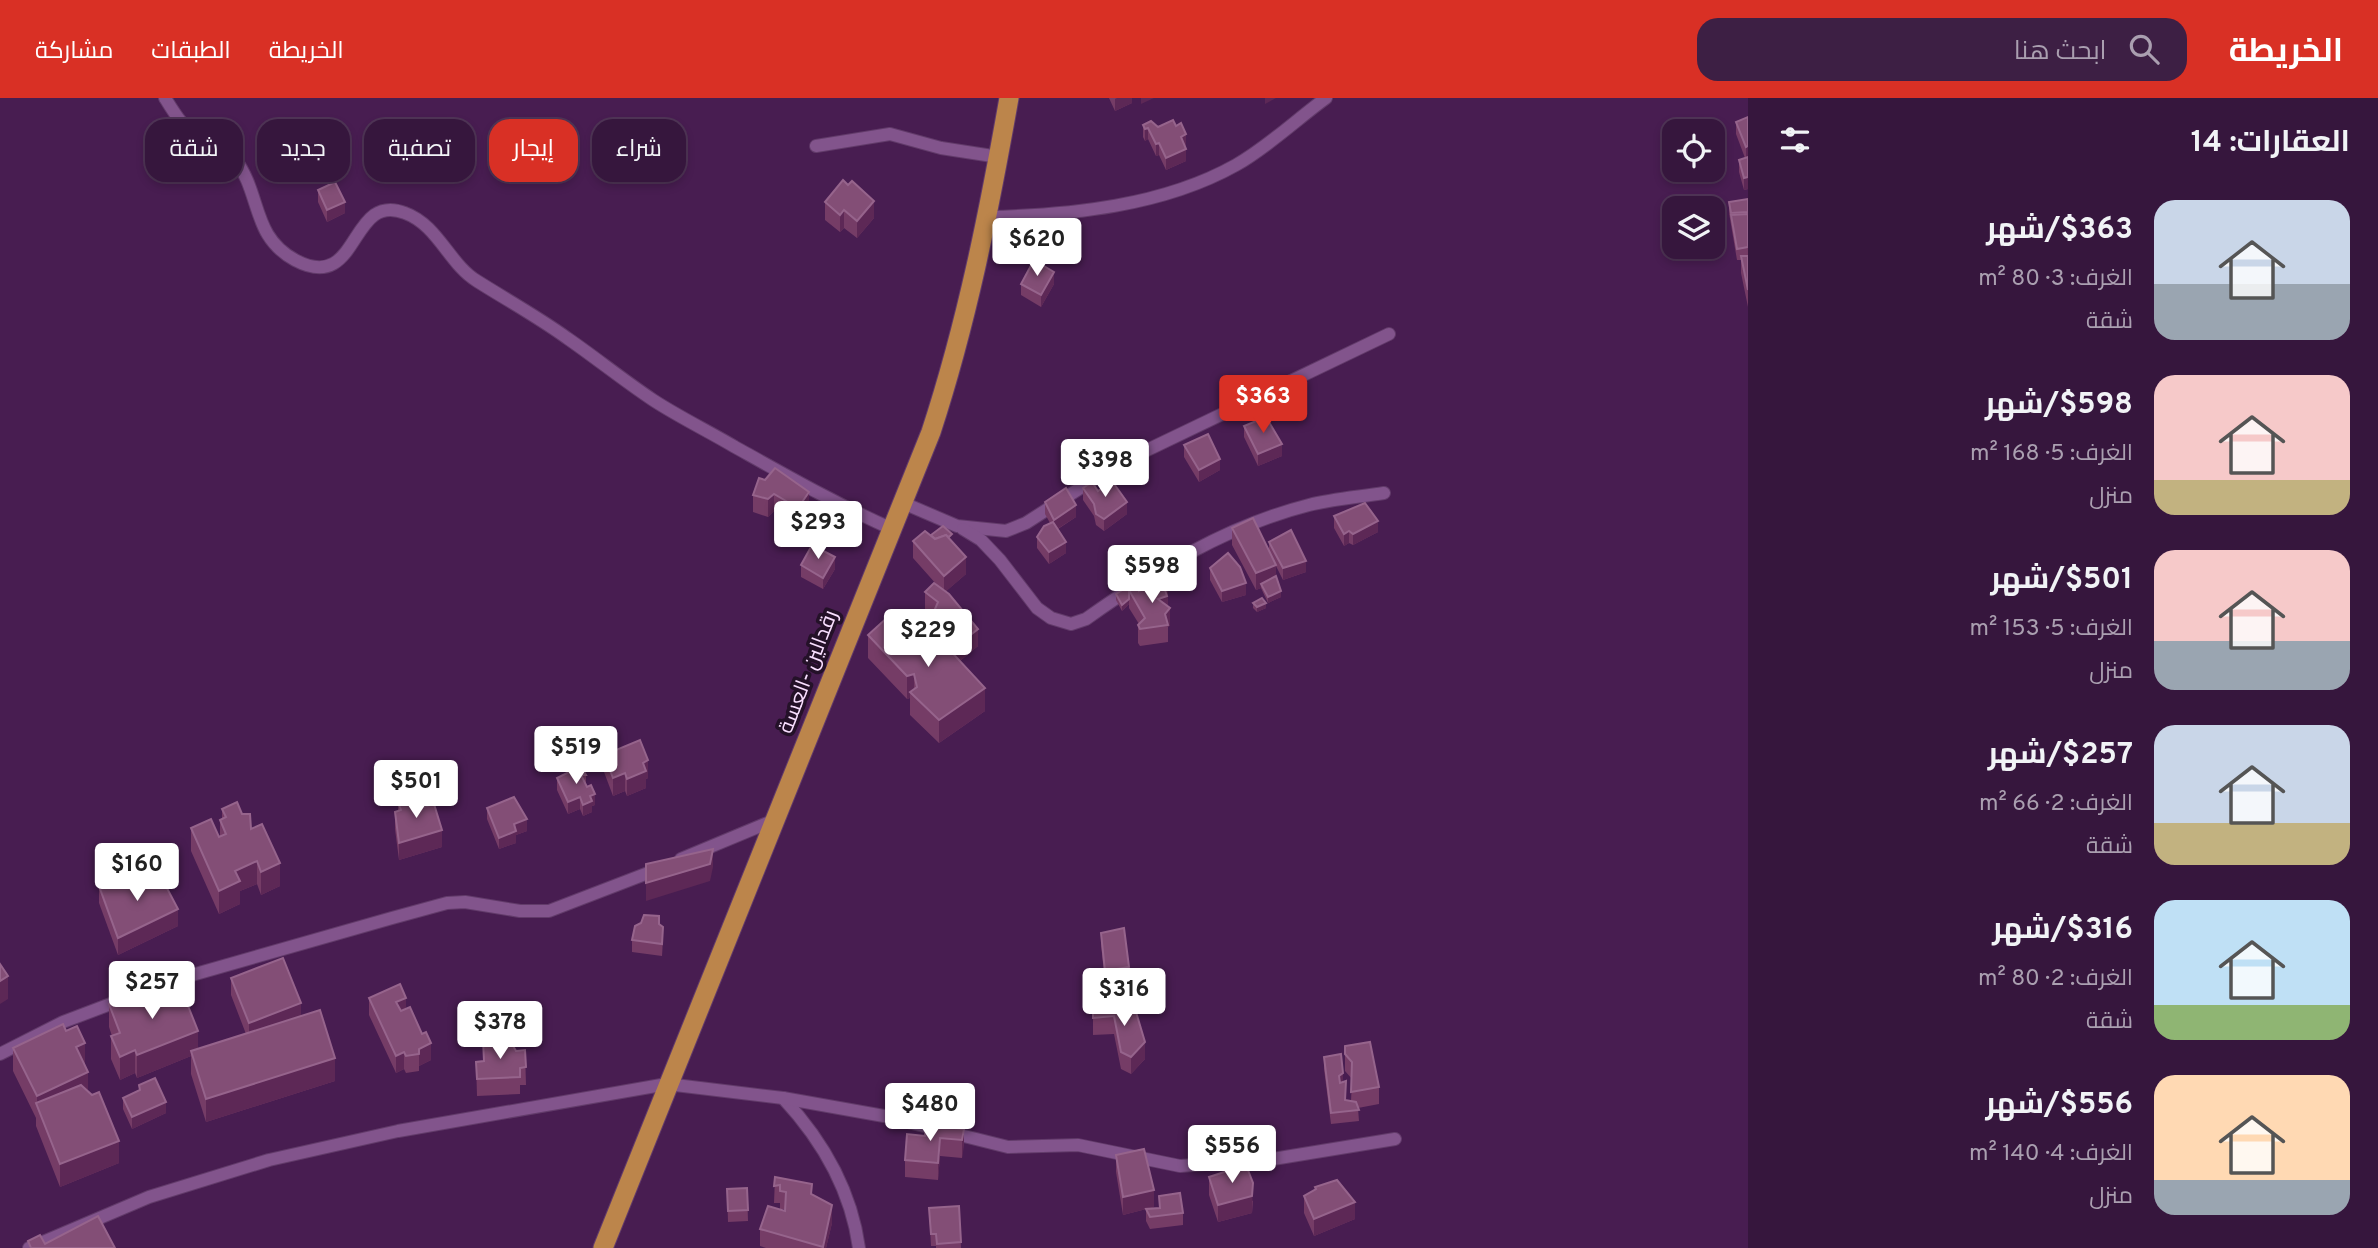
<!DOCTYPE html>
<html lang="ar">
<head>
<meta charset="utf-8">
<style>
  body { margin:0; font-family:Overpass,Cairo,sans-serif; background:#3d1f44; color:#f1f3f6; direction:rtl; height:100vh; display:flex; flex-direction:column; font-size:26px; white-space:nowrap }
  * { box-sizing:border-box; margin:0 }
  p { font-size:23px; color:#aa9fb0 }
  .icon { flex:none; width:38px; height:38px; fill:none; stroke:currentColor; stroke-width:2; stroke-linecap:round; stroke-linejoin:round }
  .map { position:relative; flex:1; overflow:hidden; direction:ltr }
  .side { display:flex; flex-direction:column; background:#36163d; width:630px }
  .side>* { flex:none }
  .guide { position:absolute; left:21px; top:21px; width:665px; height:63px; direction:rtl; display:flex; gap:14px }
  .fabs { position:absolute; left:1662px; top:21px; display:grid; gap:14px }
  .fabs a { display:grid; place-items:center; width:63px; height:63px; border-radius:14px; background:#36163d; box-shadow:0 4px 10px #0003,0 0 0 2px #503557; font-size:35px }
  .price { position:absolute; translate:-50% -60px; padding:0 16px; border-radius:7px; background:#fff; color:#222; font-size:23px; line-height:46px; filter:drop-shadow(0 2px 4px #0008) }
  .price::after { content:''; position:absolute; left:50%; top:42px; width:21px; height:16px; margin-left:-10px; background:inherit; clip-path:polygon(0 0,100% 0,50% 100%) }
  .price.on { background:#d93025; color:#fff }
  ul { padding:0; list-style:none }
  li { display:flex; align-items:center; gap:21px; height:175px; padding:0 28px }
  li span { display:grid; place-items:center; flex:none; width:196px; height:140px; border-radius:21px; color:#555 }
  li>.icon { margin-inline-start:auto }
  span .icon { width:84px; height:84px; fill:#fffc; stroke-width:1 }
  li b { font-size:30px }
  h2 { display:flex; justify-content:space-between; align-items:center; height:84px; padding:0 28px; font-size:30px }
  .chip { padding:0 24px; border-radius:21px; background:#36163d; box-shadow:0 4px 10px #0003,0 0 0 2px #503557; font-size:24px; line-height:63px }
  .chip.on { background:#d93025; color:#fff }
  header { display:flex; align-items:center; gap:42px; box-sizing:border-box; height:98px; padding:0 35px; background:#d93025; color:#fff }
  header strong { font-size:33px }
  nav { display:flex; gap:38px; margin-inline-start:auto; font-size:24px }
  .search { width:490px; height:63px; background:#3d1f44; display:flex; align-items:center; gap:18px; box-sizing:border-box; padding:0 24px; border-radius:21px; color:#aa9fb0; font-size:26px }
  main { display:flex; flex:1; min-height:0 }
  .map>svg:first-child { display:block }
</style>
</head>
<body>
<header>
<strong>الخريطة</strong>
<div class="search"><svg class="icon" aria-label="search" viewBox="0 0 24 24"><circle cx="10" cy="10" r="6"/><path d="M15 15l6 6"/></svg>ابحث هنا</div>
<nav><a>الخريطة</a><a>الطبقات</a><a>مشاركة</a></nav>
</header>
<main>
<section class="side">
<h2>العقارات: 14<svg class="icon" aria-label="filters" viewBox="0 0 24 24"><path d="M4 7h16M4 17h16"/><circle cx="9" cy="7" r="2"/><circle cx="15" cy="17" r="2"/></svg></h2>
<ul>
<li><span style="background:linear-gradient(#c9d6e8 60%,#9aa5b1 0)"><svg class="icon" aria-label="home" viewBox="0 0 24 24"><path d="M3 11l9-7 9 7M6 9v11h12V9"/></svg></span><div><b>$363/شهر</b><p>الغرف: 3 · 80 m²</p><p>شقة</p></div></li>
<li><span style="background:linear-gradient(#f6c9c9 75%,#c2b280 0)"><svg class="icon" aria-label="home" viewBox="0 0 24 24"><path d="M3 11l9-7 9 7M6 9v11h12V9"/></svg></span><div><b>$598/شهر</b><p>الغرف: 5 · 168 m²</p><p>منزل</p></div></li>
<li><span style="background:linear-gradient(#f6c9c9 65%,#9aa5b1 0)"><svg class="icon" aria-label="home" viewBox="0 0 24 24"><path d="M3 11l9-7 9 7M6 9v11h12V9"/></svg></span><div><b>$501/شهر</b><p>الغرف: 5 · 153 m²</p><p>منزل</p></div></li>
<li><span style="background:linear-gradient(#c9d6e8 70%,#c2b280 0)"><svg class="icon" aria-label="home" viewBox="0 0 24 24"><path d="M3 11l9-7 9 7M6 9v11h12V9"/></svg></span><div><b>$257/شهر</b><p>الغرف: 2 · 66 m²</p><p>شقة</p></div></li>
<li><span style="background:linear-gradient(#bfe0f5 75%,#8fb573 0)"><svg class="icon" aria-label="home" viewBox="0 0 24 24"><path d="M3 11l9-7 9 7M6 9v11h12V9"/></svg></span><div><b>$316/شهر</b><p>الغرف: 2 · 80 m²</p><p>شقة</p></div></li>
<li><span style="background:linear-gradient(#ffd9b3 75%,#9aa5b1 0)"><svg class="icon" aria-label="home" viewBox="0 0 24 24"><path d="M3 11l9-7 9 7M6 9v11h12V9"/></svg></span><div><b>$556/شهر</b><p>الغرف: 4 · 140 m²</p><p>منزل</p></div></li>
</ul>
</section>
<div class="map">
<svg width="1748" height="1150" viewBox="0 0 1748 1150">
  <rect width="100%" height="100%" fill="#481d51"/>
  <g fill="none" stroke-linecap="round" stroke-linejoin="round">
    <g stroke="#623b6a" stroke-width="14">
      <g id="street">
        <path d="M165 0C173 13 185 33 199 40 211 47 225 49 235 61 262 97 251 138 295 162 361 197 348 93 405 115 438 127 449 166 477 183 507 202 538 219 567 240 596 260 623 282 653 302 679 319 708 333 735 349 787 378 836 406 890 430"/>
        <polyline points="816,48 890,36 941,50 999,59"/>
        <path d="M988 119C1071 117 1163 108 1236 67 1268 49 1297 21 1326 0"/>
        <polyline points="901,404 957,428 1006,433 1026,425 1116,367 1389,236"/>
        <path d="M963 431 981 442 1000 462 1037 510 1051 520 1071 526 1086 521C1155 472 1226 428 1309 407 1333 401 1359 399 1384 395"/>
        <polyline points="681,761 777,721"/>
        <polyline points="0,956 63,924 171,883 392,820 447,805 465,804 520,813 549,813 661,770"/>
        <path d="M783 1000C823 1043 851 1091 859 1150"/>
        <polyline points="29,1150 149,1099 269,1062 398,1033 667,986 783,1000 884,1018 1008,1049 1078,1047 1180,1068 1273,1061 1395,1041"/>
      </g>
    </g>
    <g stroke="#623b6a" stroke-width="21">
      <path id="primary" d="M603 1150 931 334C967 224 989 113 1009 0"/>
    </g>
    <use href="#street" stroke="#82548c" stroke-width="12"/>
    <use href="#primary" stroke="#bc854b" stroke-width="19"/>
  </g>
  <g fill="#753c66">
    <polygon points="1109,0 1132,0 1132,5 1115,13"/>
    <polygon points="1748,19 1748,91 1744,92 1739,74 1739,62 1745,60 1736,36 1736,24"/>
    <polygon points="1143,27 1158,29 1176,28 1186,48 1185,48 1186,63 1166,72 1159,57 1156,58 1148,41 1145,43 1143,39"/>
    <polygon points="318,92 345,115 327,124 318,104"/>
    <polygon points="1748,101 1748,209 1741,175 1741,162 1737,162 1729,115 1729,104"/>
    <polygon points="825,104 874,120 857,140 844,130 840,134 825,122"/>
    <polygon points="1021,186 1054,186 1041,209 1021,197"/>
    <polygon points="1244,328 1282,358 1258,368 1244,339"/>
    <polygon points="1184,347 1220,372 1199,384 1184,359"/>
    <polygon points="765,382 809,411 798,428 774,413 768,419 753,414 753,397"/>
    <polygon points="1083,390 1098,393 1127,416 1104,433 1096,427 1094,418 1083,402"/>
    <polygon points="1045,404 1076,419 1058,431 1066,455 1049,466 1037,450 1037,439 1050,425 1045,416"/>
    <polygon points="1334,418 1378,434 1353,447 1349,445 1344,448 1334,430"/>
    <polygon points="1232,430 1269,453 1269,444 1306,474 1283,482 1276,468 1276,478 1281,499 1268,505 1261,490 1256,492 1232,447"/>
    <polygon points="931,437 952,442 951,442 966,476 945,494 978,548 960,563 985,613 939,645 910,617 910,600 907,601 868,560 868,537 932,556 943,550 932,535 932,517 925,511 925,494 937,487 913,460 913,443"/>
    <polygon points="801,467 835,471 823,491 801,479"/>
    <polygon points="1210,470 1246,497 1222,504 1210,482"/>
    <polygon points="1128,483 1168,507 1167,508 1170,527 1168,529 1168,544 1140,548 1138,545 1138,527 1139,526 1129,510 1129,506 1122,513 1116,502 1116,496 1128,492"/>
    <polygon points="1253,505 1266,510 1257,514 1253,510"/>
    <polygon points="604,657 648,680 646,681 646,690 627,698 625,693 613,698 604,674"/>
    <polygon points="586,677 586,688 595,707 592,708 592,714 583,718 580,711 568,716 557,692 557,680"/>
    <polygon points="398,704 423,709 442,749 399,762 395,731 395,714 398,713"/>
    <polygon points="487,710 527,733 516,737 516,745 499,751 487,721"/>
    <polygon points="222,711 242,716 280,788 261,797 257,786 240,793 240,806 219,816 191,753 191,730 220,739 220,722 222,721"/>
    <polygon points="99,788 116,789 178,828 118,857 99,805"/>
    <polygon points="641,825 659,826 663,841 662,858 632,854 632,842"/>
    <polygon points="1101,835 1129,869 1129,881 1105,885 1101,846"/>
    <polygon points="231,880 301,918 335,983 206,1024 191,976 191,958 137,980 135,975 120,982 111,961 111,938 112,938 109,929 109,906 127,906 198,951 246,936 231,897"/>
    <polygon points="369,900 406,910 431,962 419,968 419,973 406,975 404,971 396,975 369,917"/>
    <polygon points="1093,910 1116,915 1145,961 1131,976 1121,971 1114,936 1093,937"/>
    <polygon points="483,942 504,946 516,953 525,952 526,987 520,987 520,996 477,998 476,964 483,963"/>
    <polygon points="1345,948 1379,989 1379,1006 1358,1010 1359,1023 1331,1026 1324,971 1324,959 1343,984 1346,1002 1351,1003 1352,981 1345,973"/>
    <polygon points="13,950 85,966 88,994 119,1065 60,1089 36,1028 36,1020 13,973"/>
    <polygon points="139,987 166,1015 132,1031 123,1011 123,1000 139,993"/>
    <polygon points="964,1031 962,1060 940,1058 938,1082 905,1079 905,1062 925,1038"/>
    <polygon points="1116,1057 1154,1109 1123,1117 1116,1074"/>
    <polygon points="775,1079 812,1096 832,1125 826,1150 766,1150 760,1148 760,1131 785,1113 785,1111 780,1111 780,1105 774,1105"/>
    <polygon points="1209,1079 1253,1103 1252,1115 1218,1124 1209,1097"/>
    <polygon points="1315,1089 1355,1121 1314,1138 1304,1115 1304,1098 1315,1092"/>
    <polygon points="747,1090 748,1123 728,1124 727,1091"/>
    <polygon points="1159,1098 1183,1115 1183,1127 1150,1131 1146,1123 1146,1111 1159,1110"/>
    <polygon points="959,1108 961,1150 936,1150 936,1148 931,1148 929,1110"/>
  </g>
  <g fill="#5d2856">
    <polygon points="1117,0 1132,0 1132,5 1115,13 1115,1"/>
    <polygon points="1141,0 1154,0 1141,6"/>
    <polygon points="1265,0 1276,0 1265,6"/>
    <polygon points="1148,30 1148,41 1145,43 1145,31"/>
    <polygon points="1186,36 1186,48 1181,50 1181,39"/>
    <polygon points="1159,45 1159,57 1156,58 1156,46"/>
    <polygon points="1748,48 1748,60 1746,60 1746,49"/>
    <polygon points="1186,51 1186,63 1166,72 1166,60"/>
    <polygon points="1748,79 1748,91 1744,92 1744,80"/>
    <polygon points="874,103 874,120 857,140 857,123"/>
    <polygon points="345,104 345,115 327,124 327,112"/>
    <polygon points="844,112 844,130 840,134 840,117"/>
    <polygon points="1054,174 1054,186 1041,209 1041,197"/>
    <polygon points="1282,346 1282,358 1258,368 1258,356"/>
    <polygon points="1220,361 1220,372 1199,384 1199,372"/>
    <polygon points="809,394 809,411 798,428 798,410"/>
    <polygon points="774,396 774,413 768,419 768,401"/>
    <polygon points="1127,404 1127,416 1104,433 1104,421"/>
    <polygon points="1076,407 1076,419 1054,433 1054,422"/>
    <polygon points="1378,423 1378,434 1353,447 1353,436"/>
    <polygon points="1349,433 1349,445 1344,448 1344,436"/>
    <polygon points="1066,444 1066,455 1049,466 1049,454"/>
    <polygon points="835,459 835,471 823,491 823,480"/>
    <polygon points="966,459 966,476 944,495 944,478"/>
    <polygon points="1306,463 1306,474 1283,482 1283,470"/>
    <polygon points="1276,467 1276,484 1261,486 1261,490 1256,492 1256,475"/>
    <polygon points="1246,485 1246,497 1222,504 1222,493"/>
    <polygon points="1168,490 1168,507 1167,508 1170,510 1170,527 1168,529 1158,501 1165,492"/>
    <polygon points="1281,493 1281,499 1268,505 1268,499"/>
    <polygon points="1129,501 1129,506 1122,513 1122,507"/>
    <polygon points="1266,505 1266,510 1257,514 1257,509"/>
    <polygon points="978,531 978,548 955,567 955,549"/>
    <polygon points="914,576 914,598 910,594 910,600 907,601 907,578"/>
    <polygon points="985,590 985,613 939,645 939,622"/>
    <polygon points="648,662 648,680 646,681 646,690 627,698 627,681 643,665"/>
    <polygon points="625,675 625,693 613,698 613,680"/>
    <polygon points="595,696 595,707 592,708 592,714 583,718 583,707 590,698"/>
    <polygon points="580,699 580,711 568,716 568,704"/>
    <polygon points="527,721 527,733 516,737 516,745 499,751 499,740 514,726"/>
    <polygon points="442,732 442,749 399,762 399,745"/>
    <polygon points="713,751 713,769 710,783 646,803 646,785"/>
    <polygon points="257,763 257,786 240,793 240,806 219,816 219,793 235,773"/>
    <polygon points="280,765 280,788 261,797 261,774"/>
    <polygon points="178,811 178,828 118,857 118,840"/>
    <polygon points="8,878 8,901 0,906 0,883"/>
    <polygon points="406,900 406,917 396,922 396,904"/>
    <polygon points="301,905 301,923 249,943 249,925"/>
    <polygon points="198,933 198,956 191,953 191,958 137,980 137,957"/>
    <polygon points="1145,944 1145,961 1131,976 1131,959"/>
    <polygon points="85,945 85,968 76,949"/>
    <polygon points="431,945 431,962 419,968 419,951"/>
    <polygon points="135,952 135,975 120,982 120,959"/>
    <polygon points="404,954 404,971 396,975 396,958"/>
    <polygon points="335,960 335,983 206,1024 206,1001"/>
    <polygon points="88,974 88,997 37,1006 37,998"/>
    <polygon points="1343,975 1343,987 1339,989 1339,978"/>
    <polygon points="166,1004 166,1015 132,1031 132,1019"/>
    <polygon points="964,1031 964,1048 962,1060 962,1042"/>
    <polygon points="940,1040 940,1058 938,1082 938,1065"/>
    <polygon points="119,1043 119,1065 60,1089 60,1066"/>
    <polygon points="1253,1085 1252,1115 1218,1124 1218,1107"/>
    <polygon points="1154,1092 1154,1109 1123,1117 1123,1099"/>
    <polygon points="1355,1104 1355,1121 1314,1138 1314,1121"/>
    <polygon points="832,1107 832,1125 826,1150 823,1150"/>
  </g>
  <g fill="#834e76" stroke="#96648c" stroke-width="2">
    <polygon points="1748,19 1748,48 1746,49 1736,24"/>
    <polygon points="1173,22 1176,28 1181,25 1186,36 1181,39 1186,51 1166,60 1159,45 1156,46 1148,30 1145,31 1143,27 1151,23 1158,29"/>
    <polygon points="1748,59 1748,79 1744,80 1739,62"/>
    <polygon points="843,82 848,87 852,83 874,103 857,123 844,112 840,117 825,104"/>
    <polygon points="335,84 345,104 327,112 318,92"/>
    <polygon points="1748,101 1748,114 1731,115 1729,104"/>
    <polygon points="1748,116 1748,149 1737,151 1731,117"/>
    <polygon points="1741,158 1748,158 1748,192"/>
    <polygon points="1034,162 1054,174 1041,197 1021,186"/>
    <polygon points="1266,319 1282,346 1258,356 1244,328"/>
    <polygon points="1208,336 1220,361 1199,372 1184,347"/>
    <polygon points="775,370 809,394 798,410 774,396 768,401 753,397 759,380 765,382"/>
    <polygon points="1112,383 1127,404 1104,421 1096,416 1094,406 1083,390 1092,384 1098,393"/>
    <polygon points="1066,390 1076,407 1054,422 1045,404"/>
    <polygon points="1365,405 1378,423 1353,436 1349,433 1344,436 1334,418"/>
    <polygon points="1253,420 1276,467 1256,475 1232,430"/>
    <polygon points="1053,424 1066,444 1049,454 1037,439 1044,428"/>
    <polygon points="943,428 952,436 949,439 946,437 935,441 931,437"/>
    <polygon points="1291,432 1306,463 1283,470 1269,444"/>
    <polygon points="925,433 935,441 946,437 966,459 944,478 913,443"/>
    <polygon points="812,447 835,459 823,480 801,467"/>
    <polygon points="1228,455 1240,469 1246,485 1222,493 1210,470"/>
    <polygon points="1148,474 1155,486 1139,493 1139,489 1131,492 1128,483"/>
    <polygon points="1276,478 1281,493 1268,499 1261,486"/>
    <polygon points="1164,482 1168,490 1165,492 1167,498 1158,501 1170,510 1165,516 1168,527 1140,531 1138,527 1145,520 1129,492 1139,489 1139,493"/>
    <polygon points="934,485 949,496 978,531 955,549 932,518 938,504 925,494"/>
    <polygon points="1127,489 1129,493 1129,501 1122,507 1116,496"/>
    <polygon points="1262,500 1266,505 1257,509 1253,505"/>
    <polygon points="890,517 932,556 946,548 985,590 939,622 910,594 917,589 914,576 907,578 868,537"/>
    <polygon points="640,642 648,662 643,665 646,673 627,681 625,675 613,680 604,657"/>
    <polygon points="581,668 586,677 581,677 587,689 591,687 595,696 590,698 592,703 583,707 580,699 568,704 557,680"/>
    <polygon points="419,697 423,709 434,706 442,732 399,745 395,714 401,712 398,704"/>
    <polygon points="514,699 527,721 514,726 516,733 499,740 487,710"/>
    <polygon points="237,704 242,716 250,716 251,731 262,726 280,765 261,774 257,763 235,773 240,783 219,793 191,730 211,721 219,739 226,736 220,722 226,719 222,711"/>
    <polygon points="713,751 710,766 646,785 646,766"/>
    <polygon points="160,777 178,811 118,840 99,788 114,783 116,789 145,778 153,780"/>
    <polygon points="644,817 659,818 659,826 663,829 662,846 632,842 635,828 641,825"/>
    <polygon points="1124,830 1129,869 1105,873 1101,835"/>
    <polygon points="283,860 301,905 249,925 231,880"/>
    <polygon points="0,866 8,878 0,883"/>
    <polygon points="179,885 198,933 137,957 135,952 120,959 111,938 120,935 109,906 124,900 127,906"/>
    <polygon points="400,886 406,900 396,904 401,913 410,909 422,936 426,934 431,945 419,951 419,956 406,958 404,954 396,958 369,900"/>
    <polygon points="1116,904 1115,915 1136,914 1145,944 1131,959 1121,954 1114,918 1093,920 1093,910"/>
    <polygon points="320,912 335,960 206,1001 191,953"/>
    <polygon points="63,926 66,933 77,928 85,945 76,949 88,974 37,998 13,950"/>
    <polygon points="488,938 502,942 504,946 512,946 516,953 525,952 526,969 520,970 520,979 477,981 476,964 484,963 483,942 489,942"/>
    <polygon points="1370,944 1379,989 1351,994 1352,964 1345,956 1345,948"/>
    <polygon points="1341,956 1343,975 1339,978 1340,985 1346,983 1345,1002 1356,1004 1359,1012 1331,1015 1324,959"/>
    <polygon points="155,980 166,1004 132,1019 123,1000 140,992 139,987"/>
    <polygon points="81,987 92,997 99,994 119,1043 60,1066 36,1005"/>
    <polygon points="926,1027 964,1031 962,1042 940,1040 938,1065 905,1062 907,1036 925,1038"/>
    <polygon points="1144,1051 1154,1092 1123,1099 1116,1057"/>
    <polygon points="1246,1067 1253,1085 1252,1098 1218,1107 1209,1079"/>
    <polygon points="775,1079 812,1086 811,1096 832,1107 823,1149 760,1131 768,1108 785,1113 786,1094 780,1093 780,1087 774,1088"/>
    <polygon points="1337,1082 1355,1104 1314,1121 1304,1098 1316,1091 1315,1089"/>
    <polygon points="747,1090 748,1112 728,1113 727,1091"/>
    <polygon points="1180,1095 1183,1115 1150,1119 1146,1111 1160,1110 1159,1098"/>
    <polygon points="959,1108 961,1144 937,1146 936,1136 931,1136 929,1110"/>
    <polygon points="98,1118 115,1150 31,1150 28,1143 40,1137 45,1146"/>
  </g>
  <g text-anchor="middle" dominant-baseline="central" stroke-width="7" stroke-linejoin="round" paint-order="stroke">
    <g font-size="21" fill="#f9dfff" stroke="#241128">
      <text transform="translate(809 574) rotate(-69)">رقدالين -العسة</text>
    </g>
  </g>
</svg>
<div class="fabs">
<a><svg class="icon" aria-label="locate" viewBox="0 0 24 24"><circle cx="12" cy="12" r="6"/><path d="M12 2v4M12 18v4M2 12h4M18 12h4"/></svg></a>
<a><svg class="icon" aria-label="layers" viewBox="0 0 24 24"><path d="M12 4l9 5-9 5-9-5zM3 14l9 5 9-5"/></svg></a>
</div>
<b class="price" style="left:1037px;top:180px">$620</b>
<b class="price on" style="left:1263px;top:337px">$363</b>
<b class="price" style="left:1105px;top:401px">$398</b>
<b class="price" style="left:818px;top:463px">$293</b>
<b class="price" style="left:1152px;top:507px">$598</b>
<b class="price" style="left:928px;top:571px">$229</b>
<b class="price" style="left:576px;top:688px">$519</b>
<b class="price" style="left:416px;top:722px">$501</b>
<b class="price" style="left:137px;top:805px">$160</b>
<b class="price" style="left:152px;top:923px">$257</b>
<b class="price" style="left:1124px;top:930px">$316</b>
<b class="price" style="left:500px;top:963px">$378</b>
<b class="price" style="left:930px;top:1045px">$480</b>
<b class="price" style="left:1232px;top:1087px">$556</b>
<div class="guide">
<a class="chip">شراء</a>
<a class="chip on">إيجار</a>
<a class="chip">تصفية</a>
<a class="chip">جديد</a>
<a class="chip">شقة</a>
</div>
</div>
</main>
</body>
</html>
